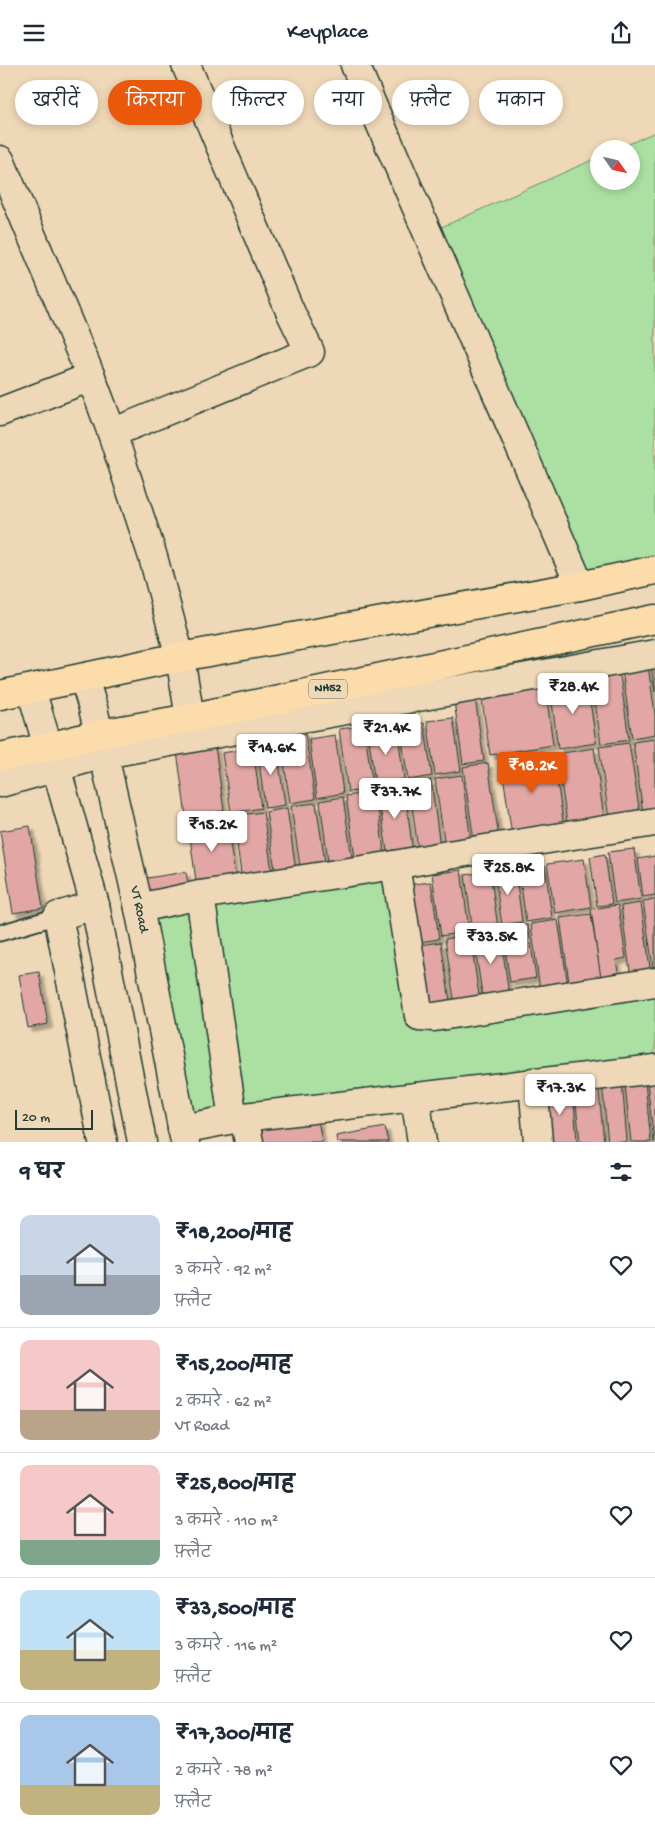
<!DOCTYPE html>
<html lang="hi">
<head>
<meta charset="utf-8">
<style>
  body { margin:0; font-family:"Gochi Hand","Playpen Sans Deva",sans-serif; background:#f2f2f3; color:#1f2937; height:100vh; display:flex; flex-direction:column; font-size:19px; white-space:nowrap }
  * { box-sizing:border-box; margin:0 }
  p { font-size:16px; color:#747a83 }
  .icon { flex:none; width:28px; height:28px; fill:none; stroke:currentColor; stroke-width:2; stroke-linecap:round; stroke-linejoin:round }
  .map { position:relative; height:1077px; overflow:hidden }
  .panel { display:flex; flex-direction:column; background:#fff; flex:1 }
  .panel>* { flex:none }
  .top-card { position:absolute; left:15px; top:15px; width:625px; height:45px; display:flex; gap:10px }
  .needle { width:32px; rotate:124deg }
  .buttons { position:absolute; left:590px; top:75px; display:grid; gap:10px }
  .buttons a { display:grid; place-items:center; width:50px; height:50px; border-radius:50%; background:#fff; box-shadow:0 2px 8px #0003; font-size:25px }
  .scale { position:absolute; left:15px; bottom:12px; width:78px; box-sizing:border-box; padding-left:5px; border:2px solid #1f3d34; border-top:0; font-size:14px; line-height:18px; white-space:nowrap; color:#1f3d34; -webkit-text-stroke:4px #efd8b7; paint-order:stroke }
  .price { position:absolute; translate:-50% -42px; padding:0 11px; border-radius:5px; background:#fff; color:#222; font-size:16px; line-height:32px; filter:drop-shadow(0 1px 2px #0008) }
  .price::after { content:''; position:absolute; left:50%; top:30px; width:15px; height:11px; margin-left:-8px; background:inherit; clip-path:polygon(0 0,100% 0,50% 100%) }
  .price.active { background:#ea580c; color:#fff }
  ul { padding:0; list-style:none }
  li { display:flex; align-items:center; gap:15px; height:125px; padding:0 20px }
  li+li { border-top:1px solid #e0e1e3 }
  li span { display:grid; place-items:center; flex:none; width:140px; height:100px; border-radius:10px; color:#555 }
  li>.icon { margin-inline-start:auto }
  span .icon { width:60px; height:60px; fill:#fffc; stroke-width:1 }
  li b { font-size:21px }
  h2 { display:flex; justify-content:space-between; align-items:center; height:60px; padding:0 20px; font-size:21px }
  .chip { padding:0 18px; border-radius:22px; background:#fff; box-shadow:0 2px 8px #0003; font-size:18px; line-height:45px }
  .chip.active { background:#ea580c; color:#fff }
  header { display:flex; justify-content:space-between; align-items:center; height:65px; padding:0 20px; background:#fff; font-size:22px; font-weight:600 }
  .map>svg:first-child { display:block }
</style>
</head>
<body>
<header><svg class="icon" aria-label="menu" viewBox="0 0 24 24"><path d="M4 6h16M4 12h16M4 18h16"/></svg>Keyplace<svg class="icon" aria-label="share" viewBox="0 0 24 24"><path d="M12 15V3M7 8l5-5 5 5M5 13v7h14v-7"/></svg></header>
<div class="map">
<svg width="655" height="1077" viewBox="0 0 655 1077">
  <defs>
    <filter id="shadow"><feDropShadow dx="4.5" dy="4.5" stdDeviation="1" flood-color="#0004"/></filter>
  </defs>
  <rect width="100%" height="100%" fill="#efd8b7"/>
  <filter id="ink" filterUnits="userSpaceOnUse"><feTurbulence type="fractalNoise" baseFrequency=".02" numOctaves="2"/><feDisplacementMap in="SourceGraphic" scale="10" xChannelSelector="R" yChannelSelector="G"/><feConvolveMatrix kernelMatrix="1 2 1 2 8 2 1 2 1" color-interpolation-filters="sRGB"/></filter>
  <g filter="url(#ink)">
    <g fill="#abe0a2" stroke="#658e6b">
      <polygon points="655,67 655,506 580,521 428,168 599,92 599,116 631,116 631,84 618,84"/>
      <polygon points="395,800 419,951 655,916 655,1004 182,1064 139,843"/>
    </g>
    <g fill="#e2a7a4" stroke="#1f3d34" filter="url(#shadow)">
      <polygon points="648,601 655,649 655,669 632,673 622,605"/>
      <polygon points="651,601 655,601 655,627"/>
      <polygon points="620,610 629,675 601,679 592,614"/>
      <polygon points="587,615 596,678 558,684 550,621"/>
      <polygon points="545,620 553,680 490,690 481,629"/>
      <polygon points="475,633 484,696 463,699 454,636"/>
      <polygon points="453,653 461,706 435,710 427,656"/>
      <polygon points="424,658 432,711 408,715 400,662"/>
      <polygon points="364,661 373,724 348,727 339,664"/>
      <polygon points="397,663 404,714 375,719 368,667"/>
      <polygon points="305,667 315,734 290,738 280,671"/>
      <polygon points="335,670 343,728 317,733 309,674"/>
      <polygon points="655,674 655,746 643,748 633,677"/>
      <polygon points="276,678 285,740 265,743 257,681"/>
      <polygon points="629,678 640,749 609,754 599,682"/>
      <polygon points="215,681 224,746 186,751 177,687"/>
      <polygon points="253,683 261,743 231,748 222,688"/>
      <polygon points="594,683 604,753 567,758 557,689"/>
      <polygon points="553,688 564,763 512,771 501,696"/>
      <polygon points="488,698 499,773 474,776 463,702"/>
      <polygon points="462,710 471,777 445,781 435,714"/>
      <polygon points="431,715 440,782 418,785 409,718"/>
      <polygon points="404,719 413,788 388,792 377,723"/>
      <polygon points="376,727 385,796 356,800 346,731"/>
      <polygon points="343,732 353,800 329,803 320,736"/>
      <polygon points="316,738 326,804 301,808 291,741"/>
      <polygon points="287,743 296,807 276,811 266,747"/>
      <polygon points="263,747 273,812 242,816 233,751"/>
      <polygon points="226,751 236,819 197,824 188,757"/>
      <polygon points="30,761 43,843 13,848 0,766"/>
      <polygon points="634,784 641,834 615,838 608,787"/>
      <polygon points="605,789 612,839 597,841 590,792"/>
      <polygon points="655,791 655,830 643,832 638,794"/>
      <polygon points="584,794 591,842 555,848 547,799"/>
      <polygon points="545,801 552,853 526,857 519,805"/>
      <polygon points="515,803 522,857 502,860 494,806"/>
      <polygon points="461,805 469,866 441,871 432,809"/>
      <polygon points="490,806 498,863 473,867 465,810"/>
      <polygon points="186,807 189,825 143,832 141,814"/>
      <polygon points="431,817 439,874 413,878 405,820"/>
      <polygon points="655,834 655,902 653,902 643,836"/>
      <polygon points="641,838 651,910 631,913 621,841"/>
      <polygon points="618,840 626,893 616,895 619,913 601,916 591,844"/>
      <polygon points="591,849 601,913 569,917 560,853"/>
      <polygon points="558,855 568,921 540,925 531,859"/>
      <polygon points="528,860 536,913 510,917 502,864"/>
      <polygon points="500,865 509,930 483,935 473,869"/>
      <polygon points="470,870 480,937 455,941 445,874"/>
      <polygon points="441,877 451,943 423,947 414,881"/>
      <polygon points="39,907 48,959 28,963 19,910"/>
      <polygon points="622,1016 627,1077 608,1077 602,1018"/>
      <polygon points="655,1016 655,1077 654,1077 647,1017"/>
      <polygon points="645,1017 651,1077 631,1077 625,1019"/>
      <polygon points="598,1018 604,1077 580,1077 574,1020"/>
      <polygon points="573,1025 577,1077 546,1077 542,1027"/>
      <polygon points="318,1055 322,1077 257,1077 255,1066"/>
      <polygon points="385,1062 388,1077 337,1077 336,1071"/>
    </g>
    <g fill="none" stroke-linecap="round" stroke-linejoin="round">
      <g stroke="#1f3d34" stroke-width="19">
        <polyline id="lane" points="0,868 58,851"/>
      </g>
      <g stroke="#1f3d34" stroke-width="31">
        <g id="street">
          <polyline points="355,0 580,521"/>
          <polyline points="0,347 91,312"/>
          <polyline points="112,368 310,287 290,246 186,0"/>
          <polyline points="395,800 419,951 434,952 655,917"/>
          <polyline points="200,830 233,1054"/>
          <polyline points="95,840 58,851 103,1077"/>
          <polyline points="139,843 200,830 395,800 448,790 655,757"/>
          <polyline points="533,1017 538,1077"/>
          <polyline points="415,1032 422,1077"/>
          <polyline points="244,1052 249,1077"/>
          <polyline points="182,1064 244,1052 655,1004"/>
        </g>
      </g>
      <g stroke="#1f3d34" stroke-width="31">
        <g id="secondary">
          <polyline points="0,95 91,312 112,368 153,492 180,592 190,653"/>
          <path id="s1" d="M84 613 93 643 139 843 185 1077"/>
          <polyline points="31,624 48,682 56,702 95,840 142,1077"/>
          <polyline points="0,718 104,689 655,589"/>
        </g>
      </g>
      <g stroke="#1f3d34" stroke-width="31">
        <g id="highway">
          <polyline points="0,630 180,592 580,521 655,505"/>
          <polyline points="0,692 48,682 99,669 190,653 655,554"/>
        </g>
      </g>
      <use href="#lane" stroke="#efd8b7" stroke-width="15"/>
      <use href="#street" stroke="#efd8b7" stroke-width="28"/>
      <use href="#secondary" stroke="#efd8b7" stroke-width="28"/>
      <use href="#highway" stroke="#fddcac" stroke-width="28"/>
    </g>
  </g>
  <g text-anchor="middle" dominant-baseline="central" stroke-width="4" stroke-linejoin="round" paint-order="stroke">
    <rect fill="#efd8b7" stroke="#5d6c5b" stroke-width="1" x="309" y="614.5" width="38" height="19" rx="4"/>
    <g font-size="12" font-weight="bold" fill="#1f3d34">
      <text x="328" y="624">NH52</text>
    </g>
    <g font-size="14" fill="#1f3d34" stroke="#efd8b7">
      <text stroke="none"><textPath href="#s1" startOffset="238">VT Road</textPath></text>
    </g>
  </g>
</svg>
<div class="buttons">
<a><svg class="needle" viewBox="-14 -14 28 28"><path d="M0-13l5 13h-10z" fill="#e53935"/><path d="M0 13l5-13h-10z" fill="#747a83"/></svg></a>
</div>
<div class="scale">20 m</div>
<b class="price" style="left:573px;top:650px">₹28.4K</b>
<b class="price" style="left:386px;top:691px">₹21.4K</b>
<b class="price" style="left:271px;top:711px">₹14.6K</b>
<b class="price active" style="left:532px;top:729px">₹18.2K</b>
<b class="price" style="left:395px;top:755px">₹37.7K</b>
<b class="price" style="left:212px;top:788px">₹15.2K</b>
<b class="price" style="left:508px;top:831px">₹25.8K</b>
<b class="price" style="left:491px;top:900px">₹33.5K</b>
<b class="price" style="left:560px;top:1051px">₹17.3K</b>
<div class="top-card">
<a class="chip">खरीदें</a>
<a class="chip active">किराया</a>
<a class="chip">फ़िल्टर</a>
<a class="chip">नया</a>
<a class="chip">फ़्लैट</a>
<a class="chip">मकान</a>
</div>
</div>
<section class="panel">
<h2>9 घर<svg class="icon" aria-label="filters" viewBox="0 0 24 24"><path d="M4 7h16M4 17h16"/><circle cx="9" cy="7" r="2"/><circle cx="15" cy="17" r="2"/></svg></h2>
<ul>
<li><span style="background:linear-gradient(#c9d6e8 60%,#9aa5b1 0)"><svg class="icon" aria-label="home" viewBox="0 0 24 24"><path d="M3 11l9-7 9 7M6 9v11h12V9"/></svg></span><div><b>₹18,200/माह</b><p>3 कमरे · 92 m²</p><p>फ़्लैट</p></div><svg class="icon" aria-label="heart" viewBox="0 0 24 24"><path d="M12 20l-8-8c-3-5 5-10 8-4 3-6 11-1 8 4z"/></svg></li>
<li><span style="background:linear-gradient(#f6c9c9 70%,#b9a48a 0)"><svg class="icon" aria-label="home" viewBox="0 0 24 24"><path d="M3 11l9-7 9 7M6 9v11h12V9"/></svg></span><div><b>₹15,200/माह</b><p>2 कमरे · 62 m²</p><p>VT Road</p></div><svg class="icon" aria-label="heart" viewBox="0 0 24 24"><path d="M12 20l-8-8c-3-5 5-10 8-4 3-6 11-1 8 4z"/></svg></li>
<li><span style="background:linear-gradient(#f6c9c9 75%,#7fa58c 0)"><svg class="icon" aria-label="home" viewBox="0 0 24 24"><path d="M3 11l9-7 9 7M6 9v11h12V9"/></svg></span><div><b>₹25,800/माह</b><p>3 कमरे · 110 m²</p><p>फ़्लैट</p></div><svg class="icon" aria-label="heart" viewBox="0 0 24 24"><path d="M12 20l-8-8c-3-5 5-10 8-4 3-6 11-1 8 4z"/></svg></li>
<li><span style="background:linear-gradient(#bfe0f5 60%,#c2b280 0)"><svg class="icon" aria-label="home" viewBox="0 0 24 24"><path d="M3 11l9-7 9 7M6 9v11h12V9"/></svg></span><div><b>₹33,500/माह</b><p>3 कमरे · 116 m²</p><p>फ़्लैट</p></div><svg class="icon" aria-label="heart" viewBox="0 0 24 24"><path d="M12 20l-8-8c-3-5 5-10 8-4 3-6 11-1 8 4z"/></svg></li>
<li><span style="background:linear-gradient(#a9c7e8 70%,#c2b280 0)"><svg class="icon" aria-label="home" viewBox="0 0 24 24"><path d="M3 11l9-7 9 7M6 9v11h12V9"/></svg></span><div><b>₹17,300/माह</b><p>2 कमरे · 78 m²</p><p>फ़्लैट</p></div><svg class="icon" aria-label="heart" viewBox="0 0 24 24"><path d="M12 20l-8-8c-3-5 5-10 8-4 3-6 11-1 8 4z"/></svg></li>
</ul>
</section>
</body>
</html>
